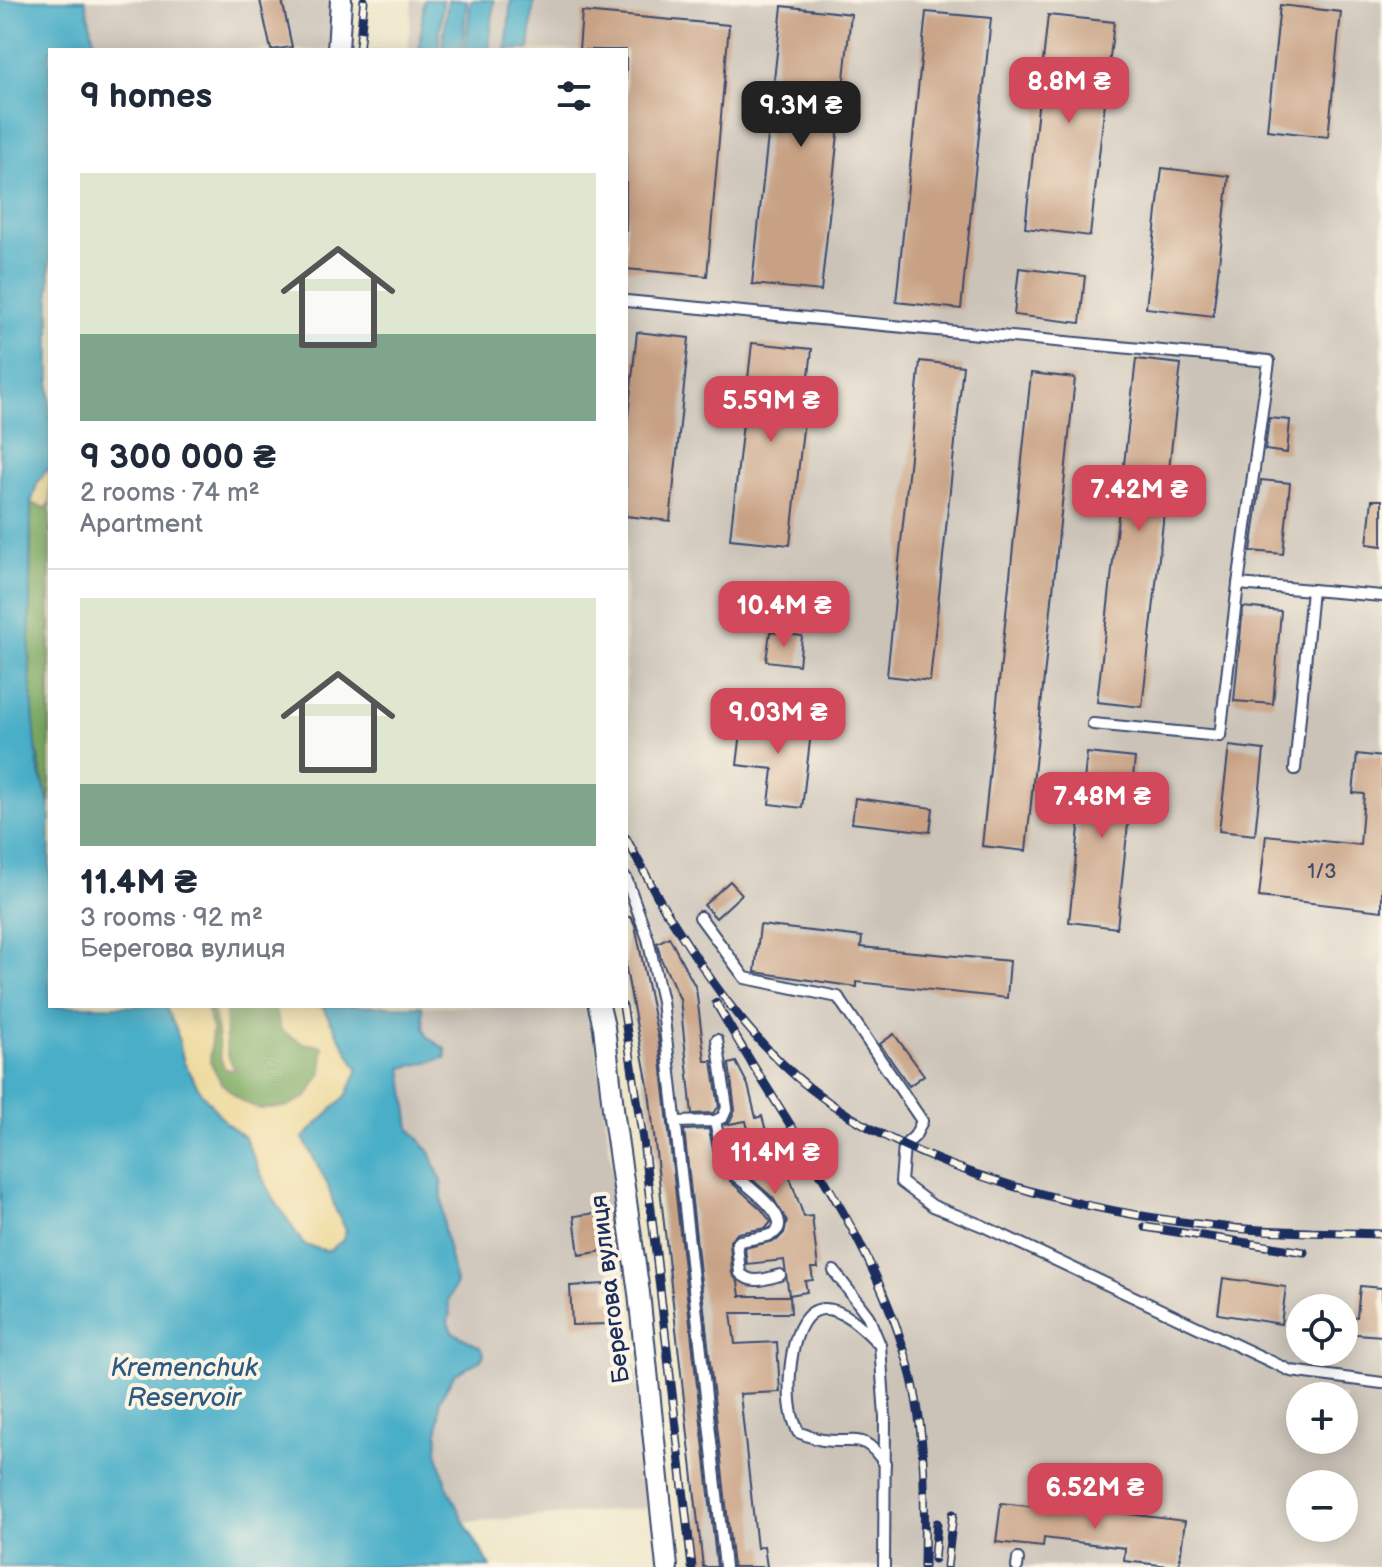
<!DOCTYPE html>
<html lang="en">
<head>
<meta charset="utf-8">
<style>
  body { margin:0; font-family:"Balsamiq Sans",sans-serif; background:#f2f2f3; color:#1f2937; height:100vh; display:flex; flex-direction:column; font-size:30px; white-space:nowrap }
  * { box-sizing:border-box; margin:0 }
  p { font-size:26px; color:#747a83 }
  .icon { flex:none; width:44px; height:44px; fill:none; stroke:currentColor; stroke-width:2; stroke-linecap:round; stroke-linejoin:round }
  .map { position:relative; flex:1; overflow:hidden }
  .side { position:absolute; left:48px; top:48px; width:580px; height:960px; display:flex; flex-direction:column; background:#fff; border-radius:0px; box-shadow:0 4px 20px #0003 }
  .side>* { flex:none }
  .fabs { position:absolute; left:1286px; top:1294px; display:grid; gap:16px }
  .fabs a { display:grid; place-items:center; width:72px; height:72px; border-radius:50%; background:#fff; box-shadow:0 4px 20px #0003; font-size:40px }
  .price { position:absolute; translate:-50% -68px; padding:0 18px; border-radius:16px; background:#d1495b; color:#fff; font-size:26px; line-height:52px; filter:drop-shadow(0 2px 4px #0008) }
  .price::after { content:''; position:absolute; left:50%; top:48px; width:24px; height:18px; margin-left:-12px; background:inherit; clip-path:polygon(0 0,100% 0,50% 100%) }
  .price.active { background:#222; color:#fff }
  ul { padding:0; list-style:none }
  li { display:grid; align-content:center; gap:16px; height:424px; padding:0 32px }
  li+li { border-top:2px solid #e0e1e3 }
  li span { display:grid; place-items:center; height:248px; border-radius:0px; color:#555 }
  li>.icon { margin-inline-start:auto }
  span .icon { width:144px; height:144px; fill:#fffc; stroke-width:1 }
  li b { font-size:34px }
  h2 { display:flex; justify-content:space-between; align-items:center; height:96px; padding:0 32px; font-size:34px }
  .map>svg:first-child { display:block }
</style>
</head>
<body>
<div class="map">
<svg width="1382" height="1567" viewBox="0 0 1382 1567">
  <rect width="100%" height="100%" fill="#fcf5e5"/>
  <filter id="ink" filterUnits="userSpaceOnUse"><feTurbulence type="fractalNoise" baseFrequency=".0125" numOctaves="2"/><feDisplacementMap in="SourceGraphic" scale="16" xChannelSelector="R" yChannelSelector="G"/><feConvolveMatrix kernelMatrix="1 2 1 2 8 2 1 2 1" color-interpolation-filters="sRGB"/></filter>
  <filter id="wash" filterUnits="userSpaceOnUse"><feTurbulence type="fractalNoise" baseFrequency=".006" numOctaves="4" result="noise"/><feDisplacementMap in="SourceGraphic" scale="32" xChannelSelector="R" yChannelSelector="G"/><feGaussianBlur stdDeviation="1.8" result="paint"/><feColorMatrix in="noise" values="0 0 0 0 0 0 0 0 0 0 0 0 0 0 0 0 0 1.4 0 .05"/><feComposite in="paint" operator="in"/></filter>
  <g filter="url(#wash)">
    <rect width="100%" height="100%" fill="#ede6c8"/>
    <g fill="#cbc3b8" fill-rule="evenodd">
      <polygon points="85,0 331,0 331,50 96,50"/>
      <path d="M412 0H1382V1567H700L650 1121 626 986V857L641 880 626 852V50H408ZM1300 1308H1344V1352H1300ZM1300 1396H1344V1440H1300ZM1300 1484H1344V1528H1300Z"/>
      <polygon points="422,1006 591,1006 624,1257 607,1277 607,1300 619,1301 619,1346 627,1346 629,1361 635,1365 650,1508 464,1522 446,1484 437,1451 440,1399 454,1375 481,1360 480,1347 452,1332 448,1322 450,1312 448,1301 456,1283 444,1230 443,1200 430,1152 410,1129 402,1068 445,1057 424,1029"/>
    </g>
    <g fill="#7daa62" stroke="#4c6c60" stroke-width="2">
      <path d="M50 502V805C19 709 32 604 31 503L45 508Z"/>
      <polygon points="206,1006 274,1006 281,1030 303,1043 323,1046 322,1073 307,1097 286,1107 259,1109 240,1100 221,1083 210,1061 212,1030"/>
    </g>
    <g fill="#eeda9e" stroke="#84847e" stroke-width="2">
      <polygon points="50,467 50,502 46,508 31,503 35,490 36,472"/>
      <polygon points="165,1006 206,1006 212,1029 210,1061 221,1083 240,1100 259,1109 286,1107 307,1097 322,1073 323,1046 303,1043 281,1030 274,1006 322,1006 358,1069 347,1095 303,1138 327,1183 336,1211 347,1230 342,1241 328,1251 304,1245 268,1190 245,1138 226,1123 202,1094 184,1063 176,1028"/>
      <path d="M213 1006H224L226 1010C226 1030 222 1054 236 1070L225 1069 221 1059Z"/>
    </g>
    <g fill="#49aec8" stroke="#326e93" stroke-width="2">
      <polygon points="0,0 85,0 96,50 50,50 50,467 38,482 31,503 29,664 38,767 50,805 50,1006 165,1006 176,1028 184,1063 202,1094 226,1123 245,1138 268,1190 304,1245 328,1251 342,1241 346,1230 336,1211 327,1183 303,1138 347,1095 358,1069 322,1006 422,1006 424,1029 428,1037 446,1050 445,1058 402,1068 410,1129 430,1152 441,1181 444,1230 456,1283 448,1301 450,1312 448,1323 452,1332 480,1347 484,1354 481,1360 454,1375 440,1399 437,1451 446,1484 464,1522 491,1567 0,1567"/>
      <polygon points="424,0 443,0 438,50 419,50"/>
      <polygon points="448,0 467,0 462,50 442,50"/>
      <polygon points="471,0 494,0 489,50 465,50"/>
      <polygon points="511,0 534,0 529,50 506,50"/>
    </g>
    <g id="blocks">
      <g fill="#c8a184">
        <polygon points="260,0 282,0 292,47 271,50"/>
        <polygon points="1280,5 1341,12 1328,137 1267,130"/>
        <polygon points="782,6 851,14 821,291 752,284"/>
        <polygon points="582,12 729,25 707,276 626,269 626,50 579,50"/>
        <polygon points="926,12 991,18 961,309 896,302"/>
        <polygon points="1048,15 1114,22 1090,236 1025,228"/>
        <polygon points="1162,168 1229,176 1213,316 1146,308"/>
        <polygon points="1019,268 1085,276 1080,323 1014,315"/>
        <polygon points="637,332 689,338 670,521 626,516 626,435"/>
        <polygon points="752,343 812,349 790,545 730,539"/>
        <polygon points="1136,359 1181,364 1142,707 1097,702"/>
        <polygon points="920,361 963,366 930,681 887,676"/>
        <polygon points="1031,373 1075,378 1026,851 982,846"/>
        <polygon points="1269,418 1290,420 1287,453 1265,450"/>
        <polygon points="1261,480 1290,483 1283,554 1251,551"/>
        <polygon points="1372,500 1382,500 1382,546 1367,544"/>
        <polygon points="1243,607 1281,611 1273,704 1234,701"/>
        <polygon points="770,632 802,636 799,665 766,661"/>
        <polygon points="743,716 812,724 802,808 769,804 773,769 737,765"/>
        <polygon points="1229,746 1264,750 1255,835 1219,831"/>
        <polygon points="1087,753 1135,758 1117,928 1069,922"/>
        <polygon points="1357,754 1382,757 1382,911 1259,897 1266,835 1360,845 1364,794 1353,793"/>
        <polygon points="855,798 933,808 930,832 852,823"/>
        <polygon points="730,881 742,894 716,918 704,905"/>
        <polygon points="626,917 631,917 635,925 659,1042 717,1567 703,1567 649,1091 626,969"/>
        <polygon points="760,925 862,937 861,947 1010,961 1007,998 857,982 857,987 755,972"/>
        <polygon points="669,937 696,988 705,1061 712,1061 719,1107 713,1113 692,1114 680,999 661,959 657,943"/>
        <polygon points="894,1034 924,1075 909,1086 880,1044"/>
        <polygon points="736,1062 748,1085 756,1118 762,1116 771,1150 774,1149 779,1166 785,1164 804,1217 812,1216 818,1268 811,1268 813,1280 805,1281 807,1292 789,1295 784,1260 747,1264 745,1248 777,1240 784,1233 787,1221 773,1198 744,1172 740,1157 754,1155 746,1121 724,1125 730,1121 735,1110 729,1064"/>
        <polygon points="709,1129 715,1159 720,1159 726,1165 730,1181 761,1209 771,1222 766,1228 738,1233 730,1241 732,1274 738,1282 740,1296 790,1296 791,1313 731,1313 735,1344 777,1342 780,1392 740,1394 757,1548 764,1546 767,1567 733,1567 684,1130"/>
        <polygon points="605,1212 610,1250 579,1255 574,1216"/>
        <polygon points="1223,1278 1286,1287 1281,1324 1218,1314"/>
        <polygon points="605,1284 606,1302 617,1302 618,1320 608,1321 608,1324 572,1325 570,1286"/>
        <polygon points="1360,1286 1382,1288 1382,1336 1344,1333 1344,1316 1357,1317"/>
        <polygon points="1001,1503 1071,1511 1072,1507 1185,1521 1179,1567 1124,1561 1125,1548 1044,1538 1043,1547 996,1542"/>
      </g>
    </g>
  </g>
  <g filter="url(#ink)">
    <use href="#blocks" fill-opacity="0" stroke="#3a4a6e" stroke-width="2"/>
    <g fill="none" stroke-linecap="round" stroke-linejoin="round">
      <g stroke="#3a4a6e" stroke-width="14">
        <g id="service">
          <polyline points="626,301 1269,361 1238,584"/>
          <polyline points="1093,724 1220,736 1238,584 1312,590"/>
          <polyline points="1295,769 1312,590 1382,596"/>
          <polyline points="626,878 648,939 662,1001 725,1567"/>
          <polyline points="700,917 745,978 838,997 922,1121 915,1136 904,1146 901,1182 933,1206 983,1226 1291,1371 1382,1383"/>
          <polyline points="715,1121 723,1117 727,1108 717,1040"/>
          <path d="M675 1122 715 1121 721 1148 734 1161 736 1176C745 1184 798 1221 772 1234 763 1238 750 1239 740 1241L737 1244 740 1273C752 1285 765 1279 780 1275"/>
          <polyline points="834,1271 868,1316 880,1345 885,1417 884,1567"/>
          <path d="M876 1341C863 1328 843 1308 823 1309 789 1311 786 1389 792 1414 793 1420 796 1426 798 1432 806 1435 815 1439 823 1440 857 1445 862 1430 885 1464"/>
          <polyline points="1017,1567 1018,1559"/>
        </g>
      </g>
      <g stroke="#3a4a6e" stroke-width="24">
        <g id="minor">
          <polyline points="338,50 341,0"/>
          <polyline points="599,1006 604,1027 614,1117 639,1293 667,1567"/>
        </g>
      </g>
      <use href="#service" stroke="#fff" stroke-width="10"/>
      <use href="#minor" stroke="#fff" stroke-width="20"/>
      <g stroke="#1b2f5e" stroke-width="9">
        <g id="rail">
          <polyline points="359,50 364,0"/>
          <polyline points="626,838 666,912"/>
          <path d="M662 904C704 972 747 1038 810 1088 914 1172 1092 1214 1224 1227 1276 1233 1330 1232 1382 1234"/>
          <path d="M716 1003C785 1126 878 1239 912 1379 926 1439 925 1505 924 1567"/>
          <polyline points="623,1006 643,1140 692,1567"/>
          <polyline points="1145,1227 1304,1252"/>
          <polyline points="934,1559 937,1523"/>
          <polyline points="947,1567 953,1514"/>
        </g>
      </g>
      <use href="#rail" stroke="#fcf5e5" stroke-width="6" stroke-dasharray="18" stroke-linecap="butt"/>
    </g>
  </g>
  <g text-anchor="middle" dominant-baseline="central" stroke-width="8" stroke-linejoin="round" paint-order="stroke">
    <g font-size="20" fill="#464c68">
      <text x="1322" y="872">1/3</text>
    </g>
    <g font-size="24" fill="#1b2f5e" stroke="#fcf5e5">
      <text transform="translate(610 1289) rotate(-97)">Берегова вулиця</text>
    </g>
    <g font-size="26" font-style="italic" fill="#2b5b83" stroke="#fcf5e5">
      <text x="184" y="1368">Kremenchuk<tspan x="184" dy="30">Reservoir</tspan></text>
    </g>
  </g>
</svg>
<div class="fabs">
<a><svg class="icon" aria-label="locate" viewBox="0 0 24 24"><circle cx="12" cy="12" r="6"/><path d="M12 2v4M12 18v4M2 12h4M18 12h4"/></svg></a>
<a>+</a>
<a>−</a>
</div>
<b class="price" style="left:1069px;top:125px">8.8M ₴</b>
<b class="price active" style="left:801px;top:149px">9.3M ₴</b>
<b class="price" style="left:771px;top:444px">5.59M ₴</b>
<b class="price" style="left:1139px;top:533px">7.42M ₴</b>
<b class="price" style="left:784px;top:649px">10.4M ₴</b>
<b class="price" style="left:778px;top:756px">9.03M ₴</b>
<b class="price" style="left:1102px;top:840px">7.48M ₴</b>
<b class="price" style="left:775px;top:1196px">11.4M ₴</b>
<b class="price" style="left:1095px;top:1531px">6.52M ₴</b>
<section class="side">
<h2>9 homes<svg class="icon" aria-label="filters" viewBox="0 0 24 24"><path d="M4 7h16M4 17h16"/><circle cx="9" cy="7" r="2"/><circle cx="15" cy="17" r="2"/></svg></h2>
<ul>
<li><span style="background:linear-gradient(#dfe7d0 65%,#7fa58c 0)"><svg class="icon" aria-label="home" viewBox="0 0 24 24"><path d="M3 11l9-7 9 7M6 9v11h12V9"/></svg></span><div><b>9 300 000 ₴</b><p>2 rooms · 74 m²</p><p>Apartment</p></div></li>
<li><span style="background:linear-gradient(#dfe7d0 75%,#7fa58c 0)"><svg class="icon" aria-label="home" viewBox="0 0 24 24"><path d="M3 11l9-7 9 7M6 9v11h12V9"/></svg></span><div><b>11.4M ₴</b><p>3 rooms · 92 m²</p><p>Берегова вулиця</p></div></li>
</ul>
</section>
</div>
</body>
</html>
